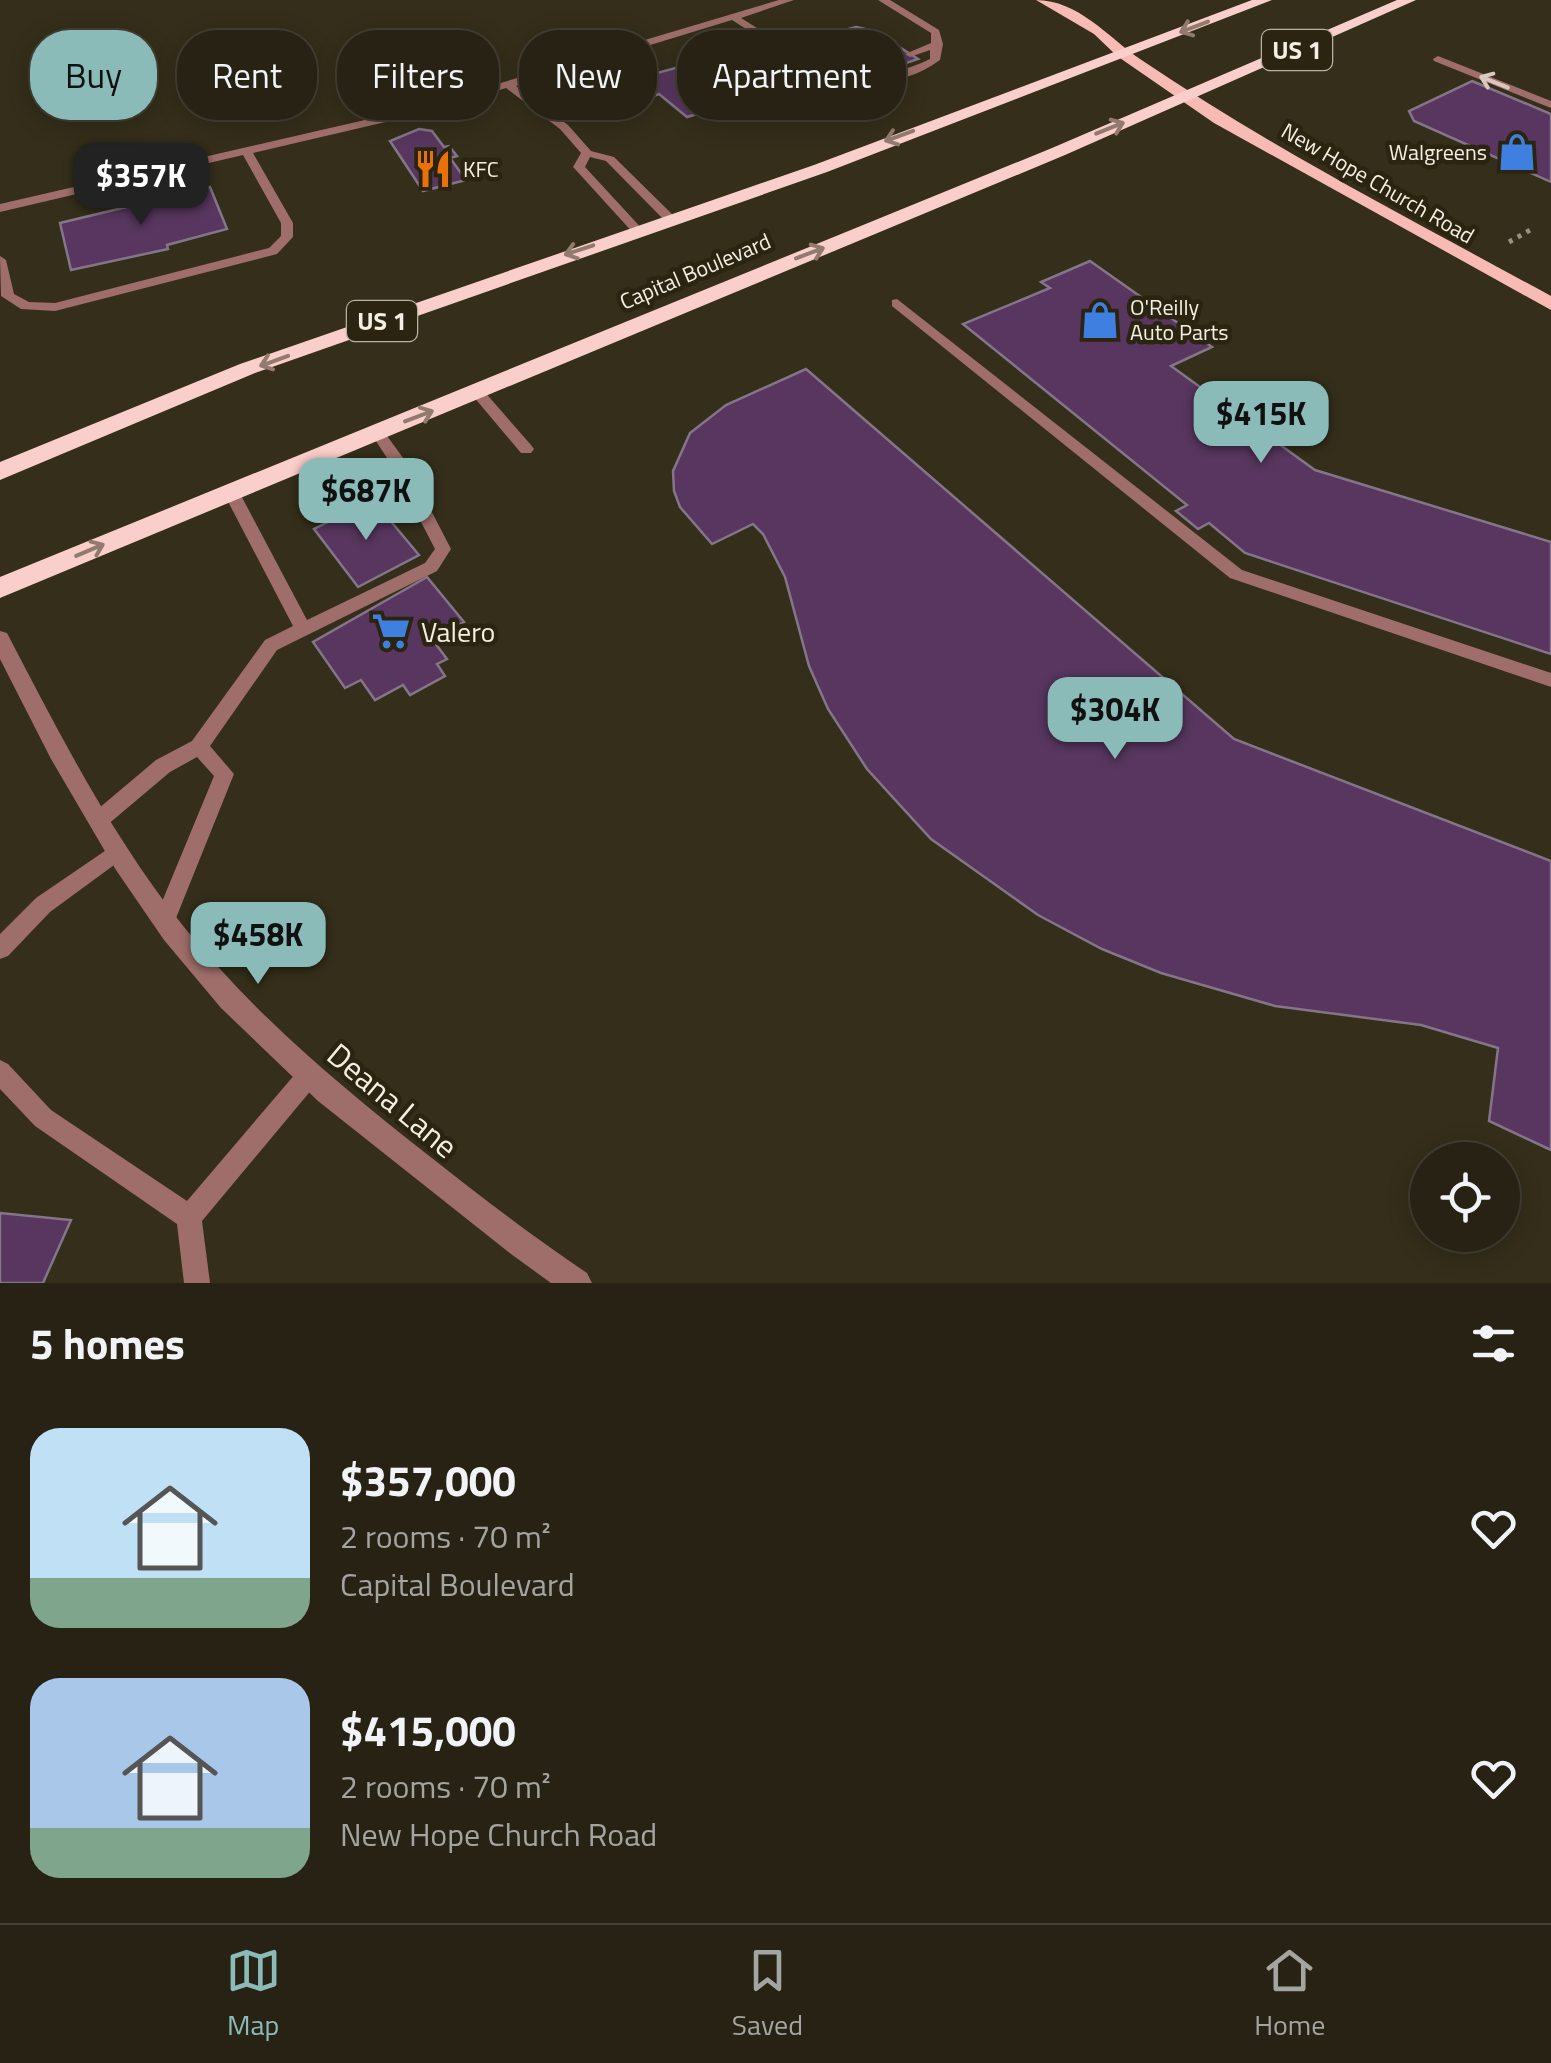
<!DOCTYPE html>
<html lang="en">
<head>
<meta charset="utf-8">
<style>
  body { margin:0; font-family:"Titillium Web",sans-serif; background:#2f2a1d; color:#f1f3f6; height:100vh; display:flex; flex-direction:column; font-size:38px; white-space:nowrap }
  * { box-sizing:border-box; margin:0 }
  p { font-size:32px; color:#a4a4a0 }
  .icon { flex:none; width:55px; height:55px; fill:none; stroke:currentColor; stroke-width:2; stroke-linecap:round; stroke-linejoin:round }
  .map { position:relative; height:1283px; overflow:hidden }
  .sheet { display:flex; flex-direction:column; background:#272214; flex:1 }
  .sheet>* { flex:none }
  .guide { position:absolute; left:30px; top:30px; width:1000px; height:90px; display:flex; gap:20px }
  .tools { position:absolute; left:1410px; top:1142px; display:grid; gap:20px }
  .tools a { display:grid; place-items:center; width:110px; height:110px; border-radius:50%; background:#272214; box-shadow:0 5px 25px #0003,0 0 0 2px #433f34; font-size:50px }
  .price { position:absolute; translate:-50% -85px; padding:0 22px; border-radius:20px; background:#8bbbb9; color:#111; font-size:32px; line-height:65px; filter:drop-shadow(0 2px 5px #0008) }
  .price::after { content:''; position:absolute; left:50%; top:60px; width:30px; height:22px; margin-left:-15px; background:inherit; clip-path:polygon(0 0,100% 0,50% 100%) }
  .price.on { background:#222; color:#fff }
  ul { padding:0; list-style:none }
  li { display:flex; align-items:center; gap:30px; height:250px; padding:0 30px }
  li span { display:grid; place-items:center; flex:none; width:280px; height:200px; border-radius:30px; color:#555 }
  li>.icon { margin-inline-start:auto }
  span .icon { width:120px; height:120px; fill:#fffc; stroke-width:1 }
  li b { font-size:42px }
  h2 { display:flex; justify-content:space-between; align-items:center; height:120px; padding:0 30px; font-size:42px }
  .pill { padding:0 35px; border-radius:40px; background:#272214; box-shadow:0 5px 25px #0003,0 0 0 2px #433f34; font-size:35px; line-height:90px }
  .pill.on { background:#8bbbb9; color:#111 }
  .tab-bar { display:flex; justify-content:space-around; align-items:center; height:140px; border-top:2px solid #433f34; background:#272214; font-size:28px; color:#a4a4a0 }
  .tab-bar a { display:grid; justify-items:center; gap:5px }
  .tab-bar .on { color:#8bbbb9 }
  .map>svg:first-child { display:block }
</style>
</head>
<body>
<div class="map">
<svg width="1551" height="1283" viewBox="0 0 1551 1283">
  <rect width="100%" height="100%" fill="#342e1a"/>
  <g fill="#58365f" stroke="#847588" stroke-width="2.5">
    <polygon points="856,27 874,31 918,59 892,68 872,56 838,68 795,43"/>
    <polygon points="690,64 698,70 709,67 724,78 717,80 738,96 728,99 734,103 687,117 659,94 651,97 631,80"/>
    <polygon points="1472,81 1551,114 1551,182 1414,121 1409,111"/>
    <polygon points="419,129 432,131 444,147 449,146 457,156 450,158 466,180 423,191 390,141"/>
    <polygon points="210,187 227,229 167,245 168,249 71,270 60,223"/>
    <polygon points="1090,261 1212,347 1171,366 1315,470 1551,542 1551,654 1245,553 1209,523 1198,529 1176,511 1187,505 963,324 1050,288 1041,282"/>
    <polygon points="806,369 1234,739 1551,861 1551,1150 1489,1121 1498,1048 1421,1025 1275,1006 1161,973 1102,949 1038,915 931,839 867,769 828,709 809,666 785,577 763,534 753,524 712,544 680,507 674,491 673,471 690,433 726,405"/>
    <polygon points="373,500 419,555 358,587 314,529"/>
    <polygon points="427,577 464,622 432,639 447,659 437,664 445,676 410,695 403,685 375,700 361,680 345,688 313,642"/>
    <polygon points="0,1213 71,1220 43,1283 0,1283"/>
  </g>
  <g fill="none" stroke-linecap="round" stroke-linejoin="round">
    <polyline stroke="#969181" stroke-width="5" stroke-dasharray="4 6" stroke-linecap="butt" points="1509,242 1532,229"/>
    <g fill="#9f6e6a" fill-rule="evenodd">
      <path d="M779 0H794L741 18C805 58 854 96 930 59V50L910 57 905 54 931 43V33L878 0H890L939 30 943 44 940 60C870 111 793 59 732 20L516 86 568 125 591 151 614 157 676 218V224H668L606 161 590 157 585 167 645 232 635 235 575 169 573 167 581 153 560 129 506 88 424 113 253 153 293 223V237L277 254 55 311 21 309 1 296 0 256 6 260 14 294 29 302 55 303 269 248 281 236V223L243 155 0 212V204L417 108Z"/>
      <polygon points="1438,56 1551,101 1551,108 1434,61 1433,59"/>
      <polygon points="897,299 1242,570 1551,673 1551,687 1230,578 892,306 892,300"/>
      <polygon points="478,388 483,390 531,445 534,449 531,453 521,453 473,396 471,393"/>
      <polygon points="377,427 382,429 406,462 451,549 437,571 277,650 210,746 234,774 172,928 165,931 158,928 154,921 214,776 197,757 170,772 106,826 99,829 92,826 89,820 92,814 156,760 192,741 265,640 293,626 222,490 230,485 236,486 307,620 425,563 435,549 391,464 370,432"/>
      <polygon points="118,842 125,845 128,851 125,857 50,912 8,956 0,959 0,934 36,898"/>
      <polygon points="0,1060 8,1064 51,1110 187,1201 302,1066 310,1062 318,1066 322,1074 318,1082 202,1221 210,1283 184,1283 177,1224 35,1126 0,1089"/>
    </g>
    <path fill="#9f6e6a" fill-rule="evenodd" d="M0 631 7 633C60 735 112 837 184 927 254 1014 340 1086 428 1155 480 1196 532 1236 587 1273L592 1283H551L511 1254 318 1101 221 1008 164 940 116 870 51 759 0 659Z"/>
    <path fill="#f7bab5" fill-rule="evenodd" d="M1036 0C1078 0 1108 37 1140 59 1271 148 1412 220 1551 296V310L1214 123 1117 56 1094 34Z"/>
    <g fill="#facfcb" fill-rule="evenodd">
      <polygon points="1252,0 1272,0 827,172 255,373 0,480 0,462 240,364 814,165"/>
      <polygon points="1397,0 1416,0 1065,155 0,598 0,577 1052,148"/>
    </g>
  </g>
  <defs><path id="oneway-shaft" d="M-6 0H5M1.5-3L5.5 0L1.5 3" fill="none" stroke-width="1.6" stroke-linecap="round" stroke-linejoin="round" transform="scale(2.5)"/></defs>
  <g stroke="#927a6e">
    <use href="#oneway-shaft" transform="translate(1194 27) rotate(159)"/>
    <use href="#oneway-shaft" transform="translate(1110 128) rotate(-22)"/>
    <use href="#oneway-shaft" transform="translate(899 136) rotate(160)"/>
    <use href="#oneway-shaft" transform="translate(579 250) rotate(162)"/>
    <use href="#oneway-shaft" transform="translate(810 253) rotate(-21)"/>
    <use href="#oneway-shaft" transform="translate(274 361) rotate(160)"/>
    <use href="#oneway-shaft" transform="translate(419 416) rotate(-21)"/>
    <use href="#oneway-shaft" transform="translate(90 550) rotate(-23)"/>
  </g>
  <use stroke="#dac8bf" href="#oneway-shaft" transform="translate(1494 82) rotate(-158)"/>
  <defs>
    <g id="shop-bare" transform="scale(3)"><path d="M-5-2.5h2.3a2.7 3.5 0 0 1 5.4 0H5L5.5 6h-11ZM-1.5-2.5h3a1.5 2.3 0 0 0-3 0Z" fill="#3f7fe0" stroke="#2a2410" stroke-width="2.5" paint-order="stroke"/></g>
    <g id="restaurant-bare" transform="scale(3)"><path d="M-5-6h1v4h1v-4h1v4h1v-4h1v5L-1.5 .5V6h-2V.5L-5-1ZM5-6V6H3V1.5H1.5Q1.5-4 5-6Z" fill="#e8710a" stroke="#2a2410" stroke-width="2.5" paint-order="stroke"/></g>
    <g id="supermarket-bare" transform="scale(3)"><path d="M-6-5.5h2.5l.6 2H6L4.5 2H-2.5L-4.4-4H-6ZM-1.5 3.2a1.3 1.3 0 1 0 .1 0ZM3 3.2a1.3 1.3 0 1 0 .1 0Z" fill="#3f7fe0" stroke="#2a2410" stroke-width="2.5" paint-order="stroke"/></g>
  </defs>
  <g fill-rule="evenodd">
    <use href="#shop-bare" x="1517" y="152"/>
    <use href="#restaurant-bare" x="433" y="169"/>
    <use href="#shop-bare" x="1100" y="320"/>
    <use href="#supermarket-bare" x="391" y="631"/>
  </g>
  <g text-anchor="middle" dominant-baseline="central" stroke-width="9" stroke-linejoin="round" paint-order="stroke">
    <g font-size="22" fill="#f3efe3" stroke="#2a2410" text-anchor="start">
      <text x="1487" y="152" text-anchor="end">Walgreens</text>
      <text x="463" y="169">KFC</text>
      <text x="1130" y="307">O'Reilly<tspan x="1130" dy="25">Auto Parts</tspan></text>
    </g>
    <g font-size="22" fill="#f3efe3" stroke="#2a2410">
      <text transform="translate(1378 183) rotate(30)">New Hope Church Road</text>
      <text transform="translate(695 271) rotate(-23)">Capital Boulevard</text>
    </g>
    <g fill="#2a2410" stroke="#b7b2a4" stroke-width="2.5">
      <rect x="1262" y="30" width="70" height="40" rx="8"/>
      <rect x="347" y="301" width="70" height="40" rx="8"/>
    </g>
    <g font-size="25" font-weight="bold" fill="#f3efe3">
      <text x="1297" y="50">US 1</text>
      <text x="382" y="321">US 1</text>
    </g>
    <g font-size="28" fill="#f3efe3" stroke="#2a2410" text-anchor="start">
      <text x="421" y="631">Valero</text>
    </g>
    <g font-size="32" fill="#f3efe3" stroke="#2a2410">
      <text transform="translate(393 1100) rotate(40)">Deana Lane</text>
    </g>
  </g>
</svg>
<div class="tools">
<a><svg class="icon" aria-label="locate" viewBox="0 0 24 24"><circle cx="12" cy="12" r="6"/><path d="M12 2v4M12 18v4M2 12h4M18 12h4"/></svg></a>
</div>
<b class="price on" style="left:141px;top:228px">$357K</b>
<b class="price" style="left:1261px;top:466px">$415K</b>
<b class="price" style="left:366px;top:543px">$687K</b>
<b class="price" style="left:1115px;top:762px">$304K</b>
<b class="price" style="left:258px;top:987px">$458K</b>
<div class="guide">
<a class="pill on">Buy</a>
<a class="pill">Rent</a>
<a class="pill">Filters</a>
<a class="pill">New</a>
<a class="pill">Apartment</a>
</div>
</div>
<section class="sheet">
<h2>5 homes<svg class="icon" aria-label="filters" viewBox="0 0 24 24"><path d="M4 7h16M4 17h16"/><circle cx="9" cy="7" r="2"/><circle cx="15" cy="17" r="2"/></svg></h2>
<ul>
<li><span style="background:linear-gradient(#bfe0f5 75%,#7fa58c 0)"><svg class="icon" aria-label="home" viewBox="0 0 24 24"><path d="M3 11l9-7 9 7M6 9v11h12V9"/></svg></span><div><b>$357,000</b><p>2 rooms · 70 m²</p><p>Capital Boulevard</p></div><svg class="icon" aria-label="heart" viewBox="0 0 24 24"><path d="M12 20l-8-8c-3-5 5-10 8-4 3-6 11-1 8 4z"/></svg></li>
<li><span style="background:linear-gradient(#a9c7e8 75%,#7fa58c 0)"><svg class="icon" aria-label="home" viewBox="0 0 24 24"><path d="M3 11l9-7 9 7M6 9v11h12V9"/></svg></span><div><b>$415,000</b><p>2 rooms · 70 m²</p><p>New Hope Church Road</p></div><svg class="icon" aria-label="heart" viewBox="0 0 24 24"><path d="M12 20l-8-8c-3-5 5-10 8-4 3-6 11-1 8 4z"/></svg></li>
</ul>
</section>
<nav class="tab-bar">
<a class="on"><svg class="icon" aria-label="map" viewBox="0 0 24 24"><path d="M3 6l6-2 6 2 6-2v14l-6 2-6-2-6 2zM9 4v14M15 6v14"/></svg>Map</a>
<a><svg class="icon" aria-label="saved" viewBox="0 0 24 24"><path d="M7 4h10v16l-5-4-5 4z"/></svg>Saved</a>
<a><svg class="icon" aria-label="home" viewBox="0 0 24 24"><path d="M3 11l9-7 9 7M6 9v11h12V9"/></svg>Home</a>
</nav>
</body>
</html>
